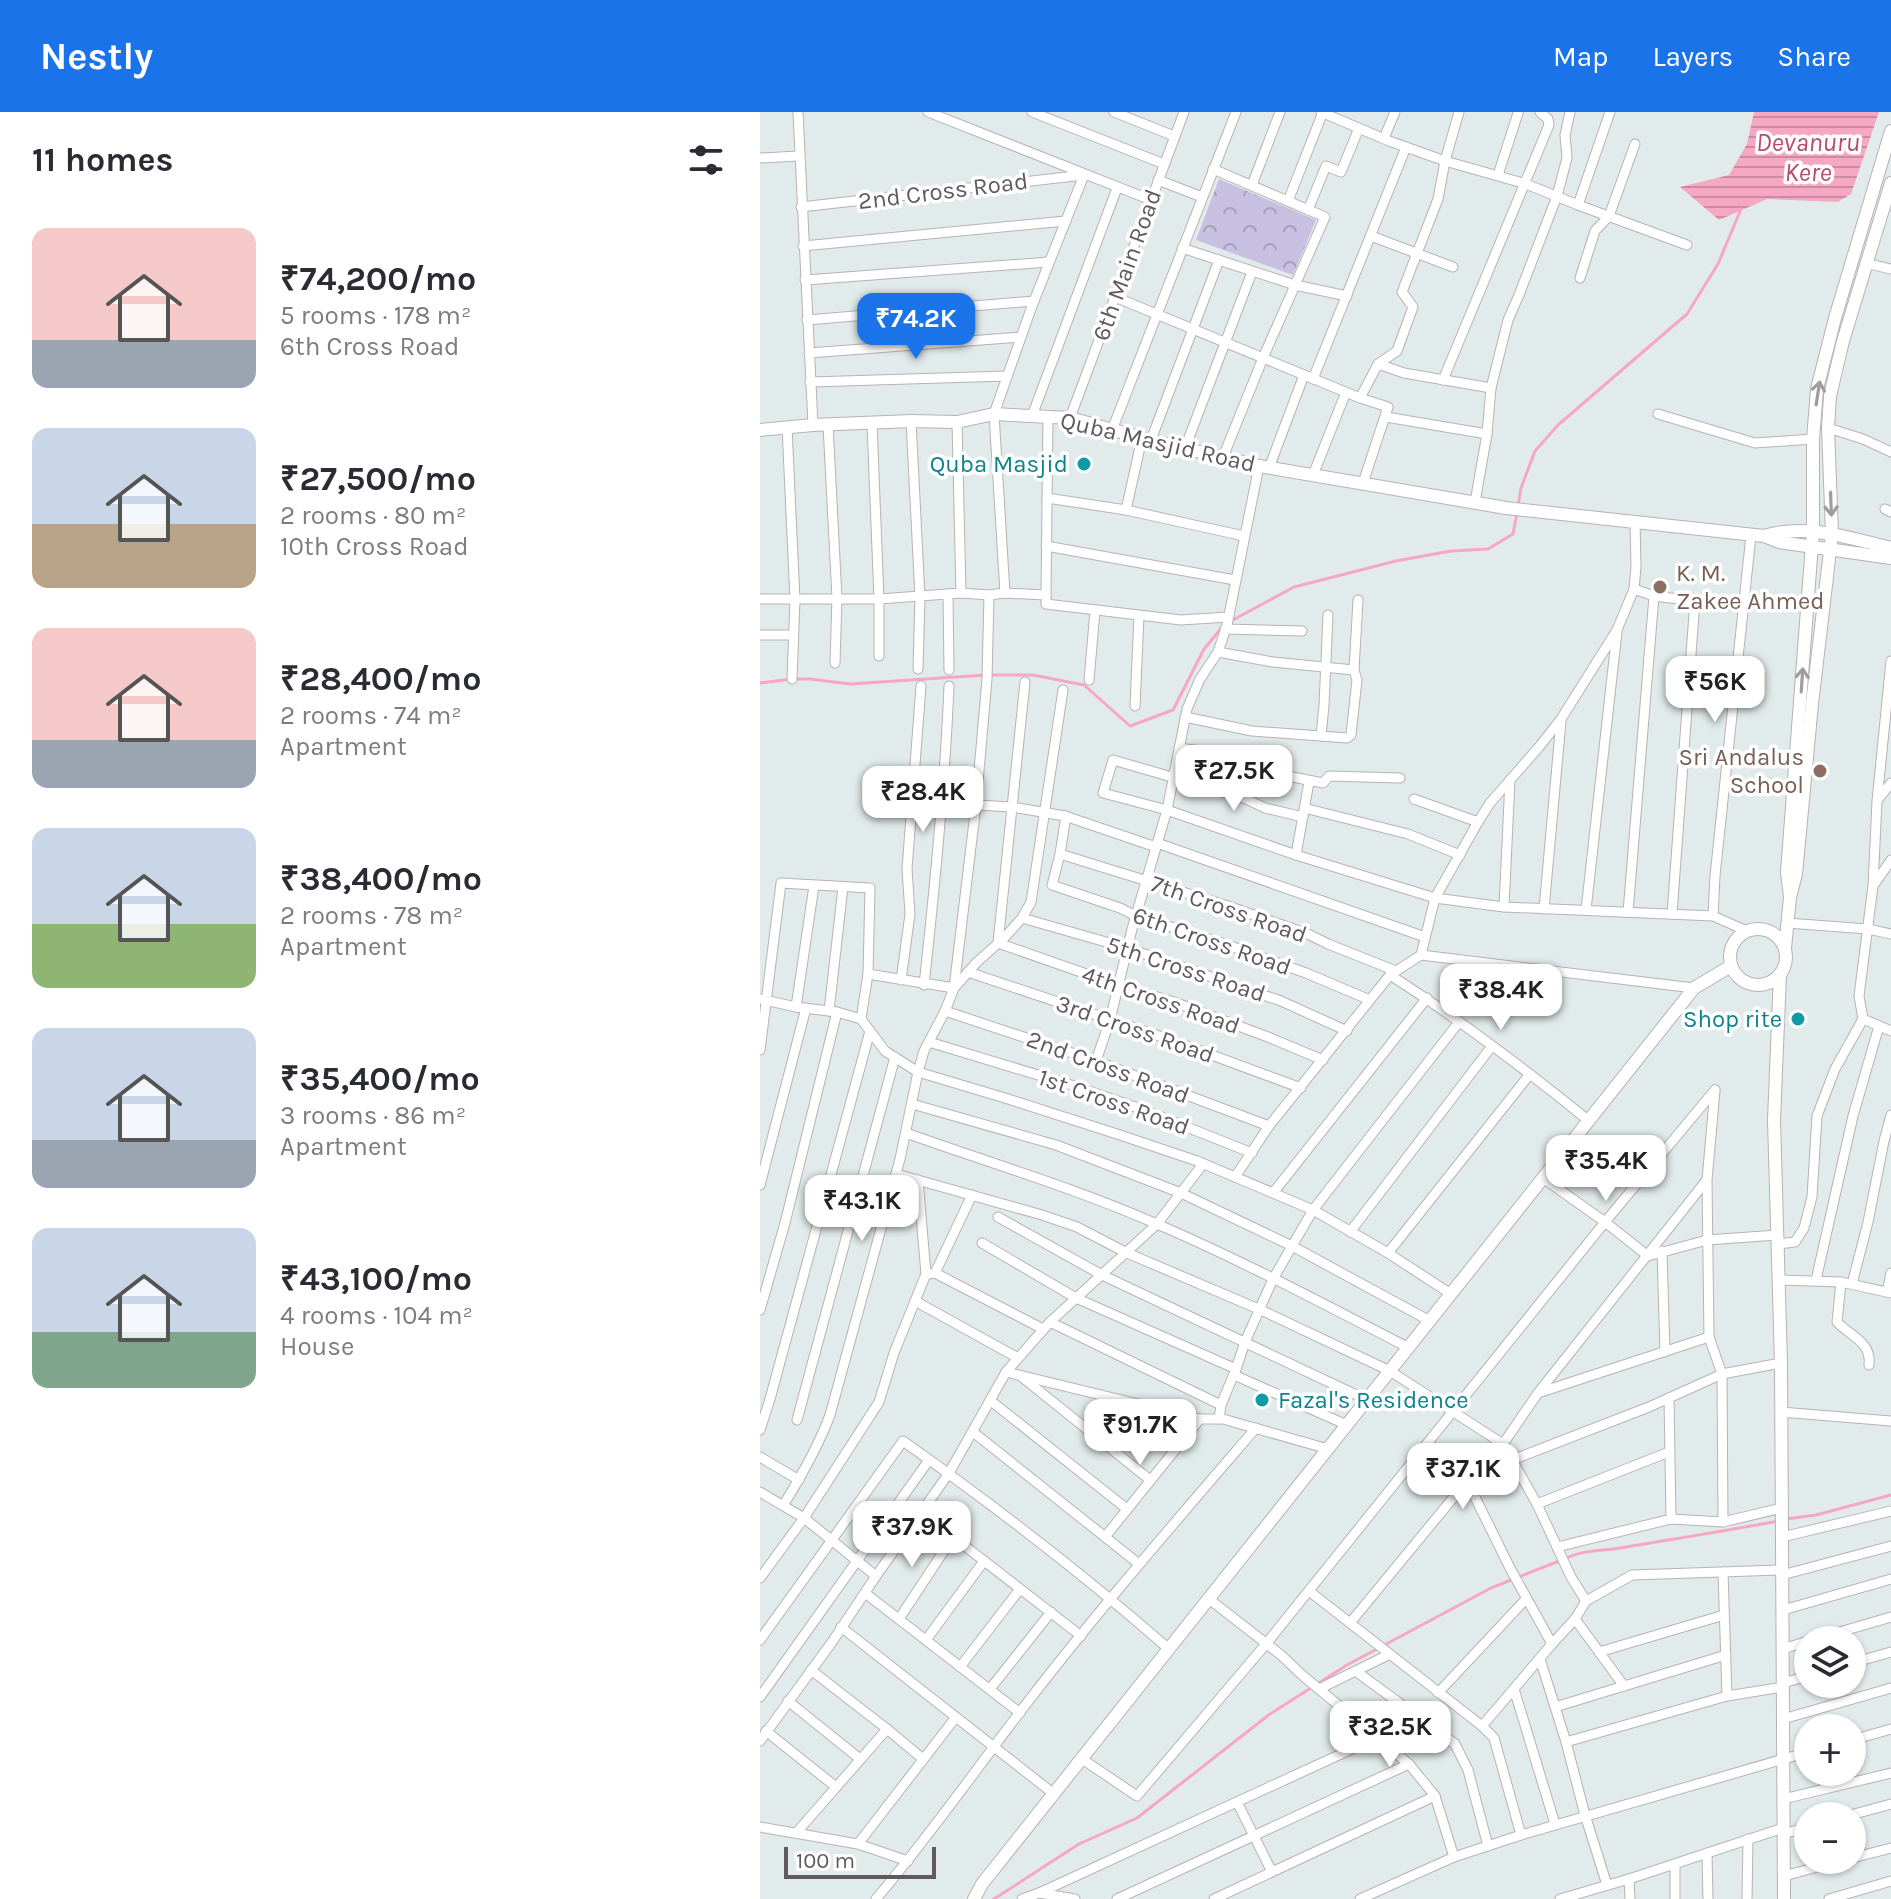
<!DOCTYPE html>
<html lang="en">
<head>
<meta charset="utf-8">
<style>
  body { margin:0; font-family:Karla,sans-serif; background:#f2f2f3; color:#2b2b33; height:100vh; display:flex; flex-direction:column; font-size:30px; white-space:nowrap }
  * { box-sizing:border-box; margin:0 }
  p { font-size:26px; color:#7c7c81 }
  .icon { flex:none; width:44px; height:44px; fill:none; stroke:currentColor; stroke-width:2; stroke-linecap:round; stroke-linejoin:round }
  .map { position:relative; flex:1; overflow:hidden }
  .panel { display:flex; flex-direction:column; background:#fff; width:760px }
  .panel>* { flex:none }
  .fabs { position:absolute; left:1034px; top:1514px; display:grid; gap:16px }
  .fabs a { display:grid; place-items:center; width:72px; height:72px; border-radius:50%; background:#fff; box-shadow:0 2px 6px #0004; font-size:40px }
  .scale { position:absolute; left:24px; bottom:20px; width:152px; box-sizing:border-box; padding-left:8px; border:4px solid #615a5c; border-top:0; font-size:22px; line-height:28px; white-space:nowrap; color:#615a5c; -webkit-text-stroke:6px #fff; paint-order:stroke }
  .price { position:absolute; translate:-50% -68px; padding:0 18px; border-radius:16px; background:#fff; color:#222; font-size:26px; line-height:52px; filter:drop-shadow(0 2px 4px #0008) }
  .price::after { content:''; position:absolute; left:50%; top:48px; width:24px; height:18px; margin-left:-12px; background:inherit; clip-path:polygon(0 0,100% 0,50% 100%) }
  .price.selected { background:#1a73e8; color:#fff }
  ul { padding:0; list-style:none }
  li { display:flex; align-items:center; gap:24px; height:200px; padding:0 32px }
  li span { display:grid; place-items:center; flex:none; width:224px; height:160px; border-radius:16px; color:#555 }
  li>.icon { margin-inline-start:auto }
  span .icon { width:96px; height:96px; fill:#fffc; stroke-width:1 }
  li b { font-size:34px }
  h2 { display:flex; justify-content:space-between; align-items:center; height:96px; padding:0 32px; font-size:34px }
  header { display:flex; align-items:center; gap:48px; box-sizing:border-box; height:112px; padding:0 40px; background:#1a73e8; color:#fff }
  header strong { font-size:38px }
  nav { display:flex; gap:44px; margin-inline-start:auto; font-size:28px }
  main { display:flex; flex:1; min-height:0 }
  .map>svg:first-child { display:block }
</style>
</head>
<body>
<header>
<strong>Nestly</strong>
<nav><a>Map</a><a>Layers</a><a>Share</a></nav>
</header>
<main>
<section class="panel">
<h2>11 homes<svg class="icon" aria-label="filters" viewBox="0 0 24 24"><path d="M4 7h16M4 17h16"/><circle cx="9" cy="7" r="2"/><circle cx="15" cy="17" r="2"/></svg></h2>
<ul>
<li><span style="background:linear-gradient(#f6c9c9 70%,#9aa5b1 0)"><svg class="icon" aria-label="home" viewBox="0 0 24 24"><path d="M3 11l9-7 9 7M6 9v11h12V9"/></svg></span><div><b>₹74,200/mo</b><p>5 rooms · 178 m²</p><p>6th Cross Road</p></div></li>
<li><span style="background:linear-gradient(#c9d6e8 60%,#b9a48a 0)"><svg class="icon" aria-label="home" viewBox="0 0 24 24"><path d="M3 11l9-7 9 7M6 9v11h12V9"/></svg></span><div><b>₹27,500/mo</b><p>2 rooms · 80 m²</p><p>10th Cross Road</p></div></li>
<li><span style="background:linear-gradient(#f6c9c9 70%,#9aa5b1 0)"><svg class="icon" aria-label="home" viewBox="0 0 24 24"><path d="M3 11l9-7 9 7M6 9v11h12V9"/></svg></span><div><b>₹28,400/mo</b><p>2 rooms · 74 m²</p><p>Apartment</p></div></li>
<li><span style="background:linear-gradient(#c9d6e8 60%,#8fb573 0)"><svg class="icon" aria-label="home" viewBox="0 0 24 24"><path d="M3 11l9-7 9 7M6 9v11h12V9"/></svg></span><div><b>₹38,400/mo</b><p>2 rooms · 78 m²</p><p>Apartment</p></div></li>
<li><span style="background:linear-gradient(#c9d6e8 70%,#9aa5b1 0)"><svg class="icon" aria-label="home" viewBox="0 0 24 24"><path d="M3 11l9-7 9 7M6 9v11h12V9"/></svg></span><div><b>₹35,400/mo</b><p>3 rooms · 86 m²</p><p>Apartment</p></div></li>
<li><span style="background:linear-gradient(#c9d6e8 65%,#7fa58c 0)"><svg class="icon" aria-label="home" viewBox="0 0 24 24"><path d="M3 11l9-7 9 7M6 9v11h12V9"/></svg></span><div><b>₹43,100/mo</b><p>4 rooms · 104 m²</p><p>House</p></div></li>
</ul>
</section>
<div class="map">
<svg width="1131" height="1787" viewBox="0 0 1131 1787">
  <defs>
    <pattern id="park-crowns" width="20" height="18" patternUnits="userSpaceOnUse" patternTransform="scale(2)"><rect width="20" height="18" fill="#c8c0e1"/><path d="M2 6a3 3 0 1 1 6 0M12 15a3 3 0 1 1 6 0" fill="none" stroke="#a69fba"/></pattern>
    <pattern id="water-rules" width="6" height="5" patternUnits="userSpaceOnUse" patternTransform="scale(2)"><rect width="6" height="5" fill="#f6a7c1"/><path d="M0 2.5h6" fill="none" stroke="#cb8ba0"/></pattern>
  </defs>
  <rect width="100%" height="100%" fill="#e2ebeb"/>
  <polygon fill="url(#park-crowns)" points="459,67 556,108 533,163 436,128"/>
  <polygon fill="url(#water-rules)" points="994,0 1119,0 1091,82 1078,90 1007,87 959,108 920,75 969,63 987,32"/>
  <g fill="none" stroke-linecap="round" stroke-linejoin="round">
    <g stroke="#f6a7c1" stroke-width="3">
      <polyline points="758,394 761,376 775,339 798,313 927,202 958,152 981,97"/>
      <polyline points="471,509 534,475 636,449 691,439 728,437 753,422 757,401"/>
      <polyline points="0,571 32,567 50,567 90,572 226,563 273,563 324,573 370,614 413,598 444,537 464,513"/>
      <polyline points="1026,1407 1056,1403 1131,1383"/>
      <path d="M806 1446C823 1438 841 1439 860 1436 913 1427 966 1419 1018 1409"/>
      <polyline points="234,1787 319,1732 377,1706 510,1602 587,1553 731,1476 799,1449"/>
    </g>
    <g stroke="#b8b2b3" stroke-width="11">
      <g id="street">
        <polyline points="38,0 53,313"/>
        <polyline points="168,0 391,88"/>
        <polyline points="272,0 404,52"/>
        <polyline points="354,0 414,24"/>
        <polyline points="561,0 629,29 685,49 766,72 818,93 927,133"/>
        <polyline points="624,26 635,0"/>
        <polyline points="0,46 38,44"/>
        <polyline points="453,57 565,105 503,246 463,345"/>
        <polyline points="738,63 758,1"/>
        <polyline points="398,68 442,85"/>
        <polyline points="492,73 520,0"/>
        <polyline points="528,89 563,0"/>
        <polyline points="818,93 850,0"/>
        <polyline points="41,95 324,63 272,194 234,302 245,481"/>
        <polyline points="548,98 566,54 581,60 599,16"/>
        <polyline points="611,124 693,155"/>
        <polyline points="43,134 306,109"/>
        <polyline points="422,136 535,173 587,184"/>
        <polyline points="1105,151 1131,157"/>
        <polyline points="820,166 835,119 849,104 875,32"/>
        <polyline points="45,168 289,150"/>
        <polyline points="355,185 600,286 628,295 603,371"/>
        <polyline points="47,208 274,189"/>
        <polyline points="49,241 261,225"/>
        <polyline points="618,252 644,261 731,276"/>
        <polyline points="553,267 646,35"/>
        <polyline points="683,268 789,13 788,7 780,0"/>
        <polyline points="50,270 247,264"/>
        <polyline points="600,286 618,252 637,239 653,195 642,180 678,87 685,49 699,0"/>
        <polyline points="898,302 995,331 1053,327"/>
        <polyline points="272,304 357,76"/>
        <polyline points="626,305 727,322"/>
        <polyline points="310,306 424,0"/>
        <polyline points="151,309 160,485 158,557"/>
        <polyline points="197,310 201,481"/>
        <polyline points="112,312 119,487 119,544"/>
        <polyline points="68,313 77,486 75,551"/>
        <polyline points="27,315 35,488 32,567"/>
        <polyline points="1068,316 1103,327 1131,340"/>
        <polyline points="352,318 476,0"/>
        <polyline points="391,328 459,148"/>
        <polyline points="425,336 492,160"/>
        <polyline points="509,356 544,263"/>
        <polyline points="553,363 586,280"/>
        <polyline points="287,386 366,398 484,424"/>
        <polyline points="715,390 727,322 731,276 748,208 759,183 797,84 807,46 805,23 810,0"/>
        <polyline points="1125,397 1131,400"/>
        <polyline points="366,398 382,326"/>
        <polyline points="286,434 475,468"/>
        <polyline points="874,477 894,484 984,495"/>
        <polyline points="188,482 189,558"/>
        <polyline points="286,483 288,304"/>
        <polyline points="0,487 119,487 201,481 229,483 245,481 286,483 286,492 421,508 468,505"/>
        <polyline points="465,517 542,519"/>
        <polyline points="0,523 32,523"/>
        <polyline points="1131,549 1117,689 1113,774 1099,884 1103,907 1131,919"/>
        <polyline points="594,558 598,488"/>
        <polyline points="329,568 335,499"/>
        <polyline points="265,570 238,831 358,873 414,890 508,925 563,948"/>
        <polyline points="375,594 379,504"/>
        <polyline points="425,605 492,619 587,626 591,623 597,568 594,558 513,550 458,540"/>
        <polyline points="561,624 564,593 568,503"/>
        <polyline points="419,636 456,641 512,661 563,671 569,664 640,666"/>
        <polyline points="1119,686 1131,671"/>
        <polyline points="654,687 718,710"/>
        <polyline points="216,693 252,695 305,704 396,735"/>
        <polyline points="544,696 648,722 700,743"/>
        <polyline points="306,704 300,742 292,773 360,796 376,804 462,831 546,861 610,888"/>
        <polyline points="543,705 505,696 486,687 460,679 353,648 343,681 407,698 536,743 675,786 744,795 953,804 987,819"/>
        <polyline points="397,731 665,825"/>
        <polyline points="300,742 468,794 548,822 568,832 636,859"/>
        <polyline points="536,743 549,670"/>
        <polyline points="1113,774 1131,748"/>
        <polyline points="744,795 750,668"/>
        <polyline points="784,797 801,609"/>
        <polyline points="826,798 857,520"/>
        <polyline points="868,800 894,484"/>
        <polyline points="912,802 935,488"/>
        <polyline points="953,804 955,764 991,423"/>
        <polyline points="262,806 367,836 521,889 587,919"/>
        <polyline points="1027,811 1108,817 1131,822"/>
        <polyline points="661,843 934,876"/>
        <polyline points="208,860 411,928 541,976"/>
        <polyline points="108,862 194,876"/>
        <path d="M630 863C699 907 765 957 829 1009"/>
        <polyline points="141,868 150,802 147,757 161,574"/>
        <path d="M164 873C175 773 185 674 189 574"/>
        <polyline points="194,876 217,850 244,826 262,806 271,790 303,578"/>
        <polyline points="0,887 36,895 77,900 101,907 125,939 158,960 245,986 360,1023 437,1049 513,1081 553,1098 628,1141 691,1182"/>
        <polyline points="36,895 54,774"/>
        <polyline points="69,899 83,775"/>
        <polyline points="185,899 336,949 509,1014"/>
        <polyline points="169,930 311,973 384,998 492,1041"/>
        <polyline points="0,938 21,771 110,776 108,862 101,907"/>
        <polyline points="336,949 350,908 372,817 407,698 427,597 440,567 458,540 467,513 499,354"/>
        <polyline points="955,978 947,1068 949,1225 962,1262 963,1410"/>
        <polyline points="152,992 296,1033 421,1081 532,1134 670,1209"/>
        <path d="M146 1021C230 1051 315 1076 397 1112 483 1149 566 1193 649 1236"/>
        <polyline points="136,1062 282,1103 317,1115 367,1141 501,1198 630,1259 743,1332 777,1392 811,1465 826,1489"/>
        <polyline points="475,1065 509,1014 630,863 661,843 675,786 718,710 730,691 779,635 801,607 857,518 874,477 876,455 875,410"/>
        <polyline points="783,1066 845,1110 888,1144 947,1128 1017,1123"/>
        <polyline points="0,1073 46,896"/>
        <polyline points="513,1081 667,886"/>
        <polyline points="238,1105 342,1163 607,1288"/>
        <polyline points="590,1120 732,934"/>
        <polyline points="222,1131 316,1186 476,1257"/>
        <polyline points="1018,1132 1035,1130 1044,1116 1052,1085 1057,1004 1075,957 1103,907"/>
        <polyline points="902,1139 905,1240"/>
        <polyline points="628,1141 770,962"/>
        <polyline points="175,1161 283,1217"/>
        <polyline points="169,1162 175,1161 212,1083"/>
        <polyline points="1020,1168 1081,1170 1131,1181"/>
        <polyline points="1056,1168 1093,1004 1119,914"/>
        <path d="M1081 1170 1077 1210C1090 1224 1112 1230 1109 1253"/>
        <polyline points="1092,1172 1108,1110 1124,1029 1131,1003"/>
        <polyline points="1127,1180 1131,1161"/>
        <polyline points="155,1189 258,1246"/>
        <polyline points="0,1198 25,1111 77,900"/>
        <polyline points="290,1210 461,1293"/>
        <polyline points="246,1260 440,1307 463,1307 568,1337"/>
        <polyline points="474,1263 587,1313"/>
        <polyline points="262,1265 390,1368"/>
        <polyline points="778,1281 949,1225"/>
        <polyline points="909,1286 911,1407"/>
        <polyline points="231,1289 367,1397"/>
        <polyline points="1021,1300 1131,1309"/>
        <polyline points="459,1307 461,1293 476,1257 485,1230 513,1167 553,1098 699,910"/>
        <polyline points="37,1308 135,945"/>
        <polyline points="0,1318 10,1287 110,919"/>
        <polyline points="213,1320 379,1452"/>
        <polyline points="668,1331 707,1369 751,1458 792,1532"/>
        <polyline points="743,1332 778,1281 946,1069"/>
        <polyline points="0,1345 39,1368"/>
        <polyline points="752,1348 889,1295 962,1262 1021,1251"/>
        <polyline points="0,1380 44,1406 116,1464"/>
        <path d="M24 1392C42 1363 58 1335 70 1303L140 1047 158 960 164 939 185 899 194 876 216 693 227 567 229 483"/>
        <polyline points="777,1392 909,1340"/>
        <polyline points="161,1400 321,1524"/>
        <polyline points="345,1425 440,1307"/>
        <polyline points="1022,1425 1131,1399"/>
        <polyline points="797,1435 911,1407 963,1410 1022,1396"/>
        <polyline points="963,1460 967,1584"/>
        <polyline points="1022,1463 1131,1434"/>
        <polyline points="0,1466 44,1406 119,1290 134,1241 166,1162 158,1068"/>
        <polyline points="549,1479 722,1614 734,1626 761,1723"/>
        <polyline points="105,1481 260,1601"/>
        <polyline points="449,1487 521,1543 542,1563 649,1652 675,1684 694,1745"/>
        <polyline points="1023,1498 1131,1467"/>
        <polyline points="139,1507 193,1425"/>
        <polyline points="815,1507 864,1574"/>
        <polyline points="590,1511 707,1369"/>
        <polyline points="81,1515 294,1682"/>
        <path d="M0 1528 143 1329C235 1394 324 1463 409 1537"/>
        <polyline points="166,1528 224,1449"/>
        <polyline points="1052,1528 1131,1505"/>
        <polyline points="1023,1537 1048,1529"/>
        <polyline points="839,1540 964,1503"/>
        <polyline points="780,1547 806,1630 825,1703 847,1773"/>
        <polyline points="1092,1551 1131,1540"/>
        <polyline points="200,1555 260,1477"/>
        <polyline points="51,1558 127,1617"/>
        <polyline points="597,1560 695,1632 708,1658 728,1734"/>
        <polyline points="1023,1571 1048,1564"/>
        <polyline points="230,1577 291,1500"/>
        <polyline points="559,1577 630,1542"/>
        <polyline points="754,1577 795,1712"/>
        <polyline points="678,1581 766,1487"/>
        <polyline points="0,1585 169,1348"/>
        <polyline points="28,1589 100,1647"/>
        <polyline points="795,1595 966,1543"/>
        <polyline points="1023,1607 1131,1576"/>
        <polyline points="722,1614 792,1532 815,1507 826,1489 872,1463 1022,1458"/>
        <polyline points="6,1619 76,1675"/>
        <polyline points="1092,1628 1131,1617"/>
        <polyline points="0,1629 72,1530 116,1464 189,1361 246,1260 290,1210 397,1112 443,1052"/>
        <polyline points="806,1630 967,1584 1023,1575"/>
        <polyline points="322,1647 377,1684 506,1532 845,1110 955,978"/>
        <polyline points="1023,1687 1131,1661"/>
        <polyline points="477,1690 512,1760"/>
        <polyline points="1087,1704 1131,1692"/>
        <polyline points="0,1715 98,1732 148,1749"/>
        <polyline points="37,1720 127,1617 163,1647"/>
        <polyline points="1023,1722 1048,1715"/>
        <polyline points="98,1732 196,1605"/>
        <polyline points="947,1741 948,1787"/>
        <polyline points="1092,1746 1131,1736"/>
        <polyline points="915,1752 915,1787"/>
        <polyline points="1024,1764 1083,1748"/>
        <polyline points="869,1767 870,1787"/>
        <polyline points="279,1781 315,1787"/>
        <path d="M116 1787C167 1727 212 1663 260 1600 335 1502 416 1409 496 1316"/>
        <polyline points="262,1787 279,1781 618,1625"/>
        <polyline points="357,1787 649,1652"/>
        <polyline points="454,1787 675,1684"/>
        <polyline points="600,1787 694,1745 761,1723 1048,1640"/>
        <polyline points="800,1787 869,1767 1023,1716"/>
        <polyline points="987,1787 988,1727"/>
        <polyline points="1069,1787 1131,1769"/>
      </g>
    </g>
    <g stroke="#b8b1b2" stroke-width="14">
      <g id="secondary">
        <polyline points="0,318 53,313 151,309 197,310 234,302 310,306 382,326 499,354 746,396 1004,424 1019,430 1131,446"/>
        <path d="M1004 424C1046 411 1090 426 1131 436"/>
        <polyline points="1030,785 1027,760 1053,419 1053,327 1057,277 1075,206 1131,19"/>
        <circle cx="998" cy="845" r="28"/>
        <polyline points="1025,836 1030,785 1036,762 1052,592 1072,422 1068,316 1070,284 1083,229 1131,71"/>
        <polyline points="1020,862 1014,1008 1021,1251 1024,1787"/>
        <polyline points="214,1787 222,1772 934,876 971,854"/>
      </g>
    </g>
    <use href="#street" stroke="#fff" stroke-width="9"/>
    <use href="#secondary" stroke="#fff" stroke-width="12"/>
  </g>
  <defs><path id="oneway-shaft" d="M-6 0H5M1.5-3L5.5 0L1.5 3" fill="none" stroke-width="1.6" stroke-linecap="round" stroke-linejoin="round" transform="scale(2)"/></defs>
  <g stroke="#a09c9d">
    <use href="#oneway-shaft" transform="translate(1058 281) rotate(-81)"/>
    <use href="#oneway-shaft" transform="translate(1071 392) rotate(88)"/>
    <use href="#oneway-shaft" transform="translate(1042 568) rotate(-86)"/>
  </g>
  <g fill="#0f9aa8" stroke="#fff" stroke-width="3">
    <circle cx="324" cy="352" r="8"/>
    <circle cx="1038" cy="907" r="8"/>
    <circle cx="502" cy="1288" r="8"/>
  </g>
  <g fill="#8d6e63" stroke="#fff" stroke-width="3">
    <circle cx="900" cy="475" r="8"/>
    <circle cx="1060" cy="659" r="8"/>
  </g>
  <g text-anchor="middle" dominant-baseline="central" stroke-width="7" stroke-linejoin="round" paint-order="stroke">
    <g font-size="24" fill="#615a5c" stroke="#fff">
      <text transform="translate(183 79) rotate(-7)">2nd Cross Road</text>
      <text transform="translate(367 153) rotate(-70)">6th Main Road</text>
      <text transform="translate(398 330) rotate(13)">Quba Masjid Road</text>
      <text transform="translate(469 797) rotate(19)">7th Cross Road</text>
      <text transform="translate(452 829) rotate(19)">6th Cross Road</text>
      <text transform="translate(426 857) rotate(18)">5th Cross Road</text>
      <text transform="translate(401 888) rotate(19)">4th Cross Road</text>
      <text transform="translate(375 917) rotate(19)">3rd Cross Road</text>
      <text transform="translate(348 955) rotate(20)">2nd Cross Road</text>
      <text transform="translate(354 990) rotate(19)">1st Cross Road</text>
    </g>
    <g font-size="24" fill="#0d838f" stroke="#fff" text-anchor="end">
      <text x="308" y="352">Quba Masjid</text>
      <text x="1022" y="907">Shop rite</text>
      <text x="518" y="1288" text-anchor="start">Fazal's Residence</text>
    </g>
    <g font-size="24" fill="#785e54" stroke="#fff" text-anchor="start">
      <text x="916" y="461">K. M.<tspan x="916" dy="28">Zakee Ahmed</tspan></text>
      <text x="1044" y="645" text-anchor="end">Sri Andalus<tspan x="1044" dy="28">School</tspan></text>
    </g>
    <g font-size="26" font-style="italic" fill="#b64d67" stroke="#fff">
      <text x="1048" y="30">Devanuru<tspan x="1048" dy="30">Kere</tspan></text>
    </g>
  </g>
</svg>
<div class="fabs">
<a><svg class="icon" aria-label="layers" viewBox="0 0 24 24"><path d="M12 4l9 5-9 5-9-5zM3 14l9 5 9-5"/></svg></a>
<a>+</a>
<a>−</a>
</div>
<div class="scale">100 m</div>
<b class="price selected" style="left:156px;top:249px">₹74.2K</b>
<b class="price" style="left:955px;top:612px">₹56K</b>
<b class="price" style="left:474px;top:701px">₹27.5K</b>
<b class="price" style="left:163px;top:722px">₹28.4K</b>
<b class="price" style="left:741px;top:920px">₹38.4K</b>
<b class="price" style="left:846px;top:1091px">₹35.4K</b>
<b class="price" style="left:102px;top:1131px">₹43.1K</b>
<b class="price" style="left:380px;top:1355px">₹91.7K</b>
<b class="price" style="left:703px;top:1399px">₹37.1K</b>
<b class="price" style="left:152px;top:1457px">₹37.9K</b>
<b class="price" style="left:630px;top:1657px">₹32.5K</b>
</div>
</main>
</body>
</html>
